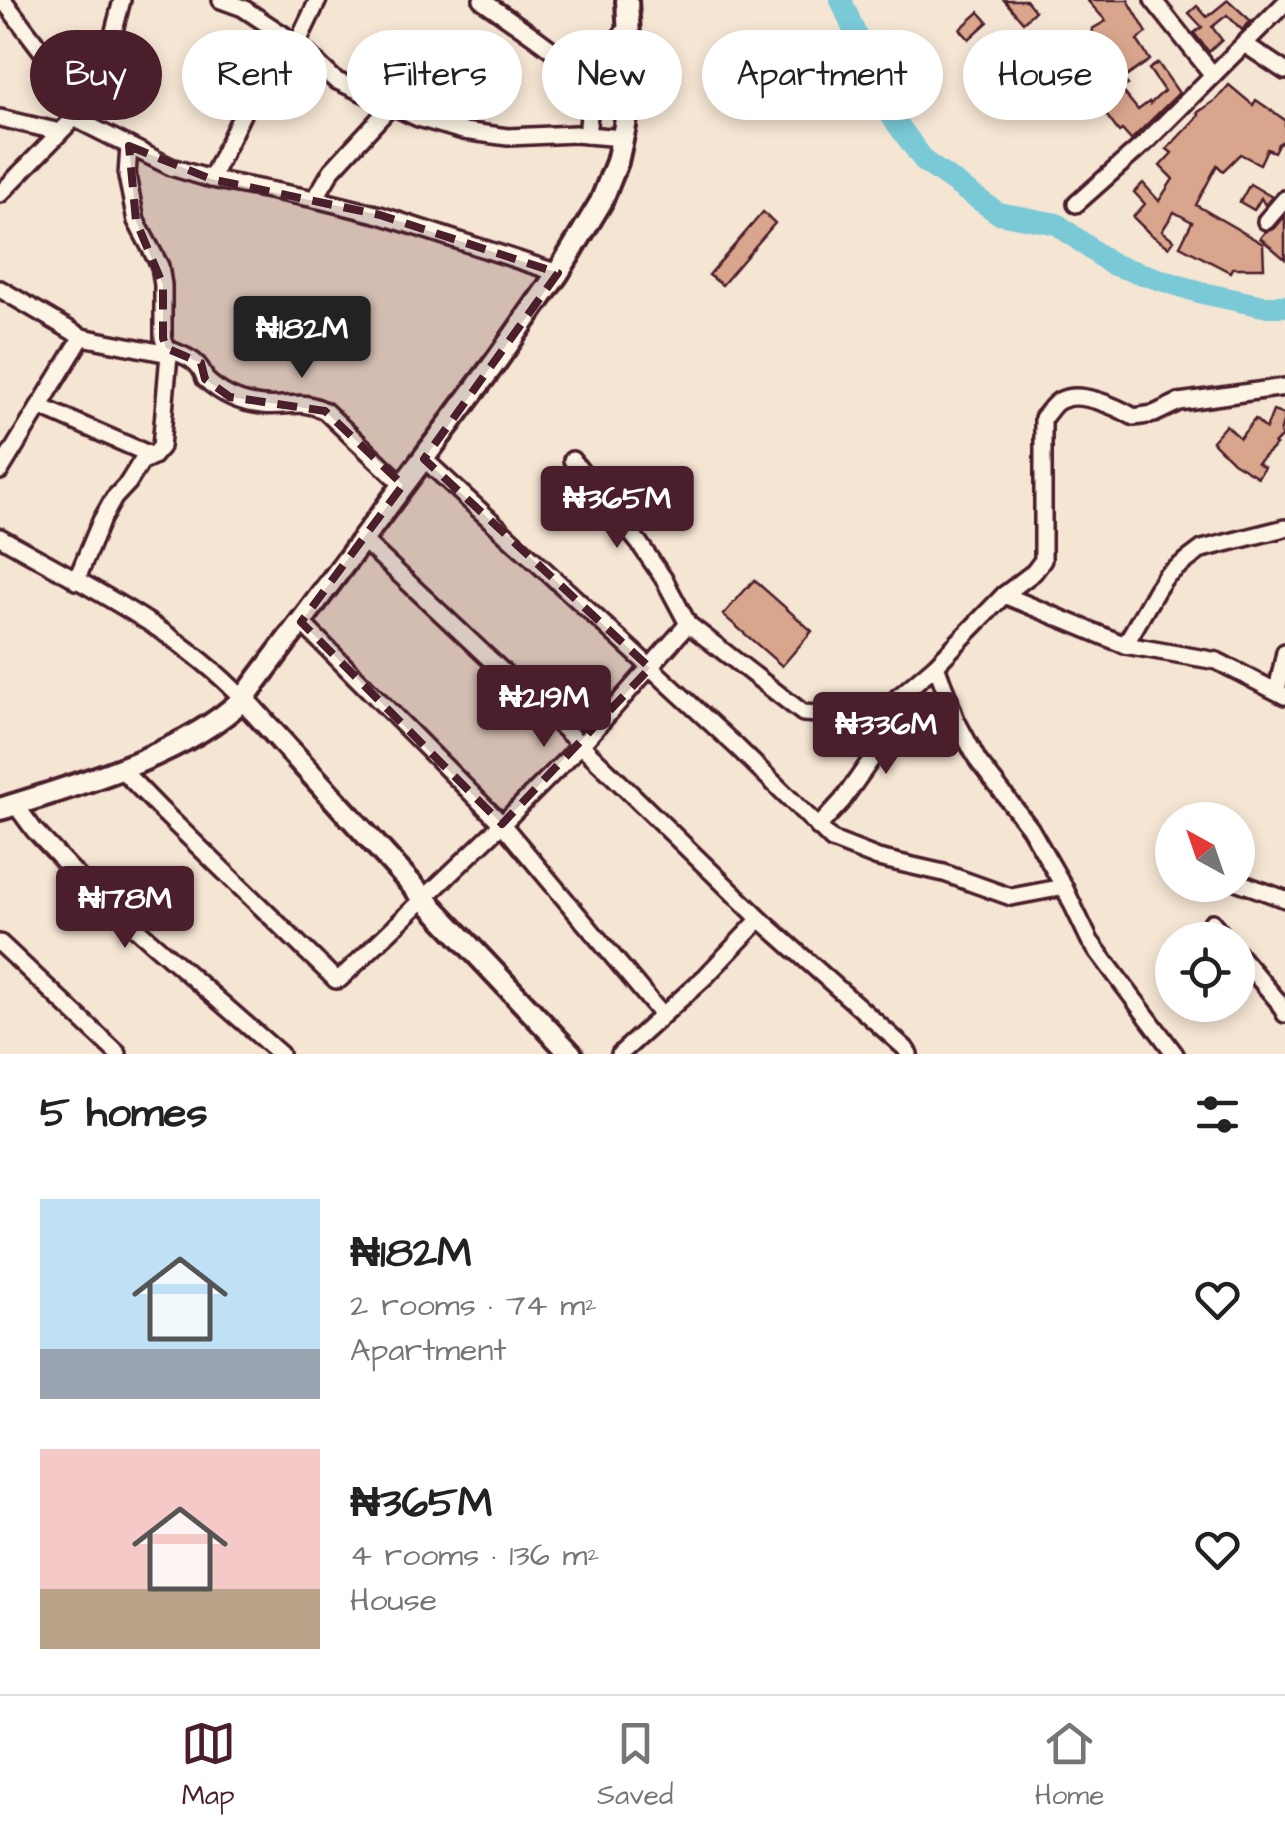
<!DOCTYPE html>
<html lang="en">
<head>
<meta charset="utf-8">
<style>
  body { margin:0; font-family:"Architects Daughter",sans-serif; background:#f6f6f6; color:#222; height:100vh; display:flex; flex-direction:column; font-size:38px; white-space:nowrap }
  * { box-sizing:border-box; margin:0 }
  p { font-size:32px; color:#767676 }
  .icon { flex:none; width:55px; height:55px; fill:none; stroke:currentColor; stroke-width:2; stroke-linecap:round; stroke-linejoin:round }
  .map { position:relative; height:1054px; overflow:hidden }
  .side { display:flex; flex-direction:column; background:#fff; flex:1 }
  .side>* { flex:none }
  .banner { position:absolute; left:30px; top:30px; width:1225px; height:90px; display:flex; gap:20px }
  .needle { width:65px; rotate:320deg }
  .fabs { position:absolute; left:1155px; top:802px; display:grid; gap:20px }
  .fabs a { display:grid; place-items:center; width:100px; height:100px; border-radius:50%; background:#fff; box-shadow:0 5px 15px #0003; font-size:50px }
  .price { position:absolute; translate:-50% -85px; padding:0 22px; border-radius:10px; background:#4a1f2b; color:#fff; font-size:32px; line-height:65px; filter:drop-shadow(0 2px 5px #0008) }
  .price::after { content:''; position:absolute; left:50%; top:60px; width:30px; height:22px; margin-left:-15px; background:inherit; clip-path:polygon(0 0,100% 0,50% 100%) }
  .price.selected { background:#222; color:#fff }
  ul { padding:0; list-style:none }
  li { display:flex; align-items:center; gap:30px; height:250px; padding:0 40px }
  li span { display:grid; place-items:center; flex:none; width:280px; height:200px; border-radius:0px; color:#555 }
  li>.icon { margin-inline-start:auto }
  span .icon { width:120px; height:120px; fill:#fffc; stroke-width:1 }
  li b { font-size:42px }
  h2 { display:flex; justify-content:space-between; align-items:center; height:120px; padding:0 40px; font-size:42px }
  .chip { padding:0 35px; border-radius:45px; background:#fff; box-shadow:0 5px 15px #0003; font-size:35px; line-height:90px }
  .chip.selected { background:#4a1f2b; color:#fff }
  .menu { display:flex; justify-content:space-around; align-items:center; height:140px; border-top:2px solid #e0e0e0; background:#fff; font-size:28px; color:#767676 }
  .menu a { display:grid; justify-items:center; gap:5px }
  .menu .selected { color:#4a1f2b }
  .map>svg:first-child { display:block }
</style>
</head>
<body>
<div class="map">
<svg width="1285" height="1054" viewBox="0 0 1285 1054">
  <rect width="100%" height="100%" fill="#f5e5d3"/>
  <filter id="ink" filterUnits="userSpaceOnUse"><feTurbulence type="fractalNoise" baseFrequency=".01" numOctaves="2"/><feDisplacementMap in="SourceGraphic" scale="20" xChannelSelector="R" yChannelSelector="G"/><feConvolveMatrix kernelMatrix="1 2 1 2 8 2 1 2 1" color-interpolation-filters="sRGB"/></filter>
  <g filter="url(#ink)">
    <g fill="none" stroke-linecap="round" stroke-linejoin="round">
      <polyline stroke="#7ac9d7" stroke-width="22" points="841,0 888,111 925,162 998,213 1057,224 1111,264 1202,293 1263,306 1285,306"/>
    </g>
    <g fill="#d9a68d" stroke="#4a1f2b" stroke-width="2.5">
      <polygon points="1004,0 1026,0 1035,11 1023,22"/>
      <polygon points="1087,0 1128,0 1147,33 1137,40 1150,60 1123,79 1128,85 1121,89 1138,110 1149,102 1150,104 1164,91 1149,69 1158,63 1179,93 1131,140 1122,130 1119,132 1107,116 1099,101 1104,98 1072,47 1086,38 1093,31 1092,29 1106,21"/>
      <polygon points="1228,0 1251,21 1242,30 1227,15 1212,27 1222,40 1209,52 1194,33 1202,27 1189,13 1197,6 1207,17"/>
      <polygon points="979,12 988,22 969,39 960,29"/>
      <polygon points="1229,85 1253,105 1256,100 1285,120 1285,140 1278,144 1274,152 1267,149 1260,164 1240,154 1223,171 1217,165 1196,205 1263,244 1264,268 1232,268 1230,272 1180,246 1192,222 1174,212 1162,231 1174,240 1169,247 1150,234 1133,217 1145,204 1134,192 1143,183 1159,201 1173,179 1160,166 1172,153 1167,149 1199,115 1197,113 1217,99"/>
      <polygon points="1250,184 1272,197 1265,205 1261,198 1254,210 1240,202"/>
      <polygon points="763,212 775,223 722,285 709,275"/>
      <polygon points="1285,216 1285,259 1260,238 1265,232 1275,228"/>
      <polygon points="1273,411 1285,415 1280,433 1282,436 1274,444 1276,445 1257,463 1264,467 1258,477 1233,462 1212,441 1226,425 1240,438 1255,419 1266,429"/>
      <polygon points="754,580 812,631 782,666 723,615"/>
    </g>
    <g fill="none" stroke-linecap="round" stroke-linejoin="round">
      <g stroke="#4a1f2b" stroke-width="22">
        <g id="street">
          <polyline points="221,0 243,8 297,44 335,80 418,118 463,131 508,137 575,134 622,138"/>
          <path d="M482 0C505 17 570 58 583 80 592 96 589 118 587 135"/>
          <polyline points="1153,0 1213,75"/>
          <polyline points="297,44 318,0"/>
          <polyline points="1246,45 1285,71"/>
          <polyline points="583,80 629,26"/>
          <polyline points="77,105 91,89 114,50 114,31 122,0"/>
          <polyline points="0,118 60,132"/>
          <polyline points="74,118 171,167 211,179 315,199 380,215 558,273"/>
          <polyline points="211,179 281,33"/>
          <polyline points="0,194 74,118 77,105 74,93 3,0"/>
          <polyline points="315,199 332,170 391,106"/>
          <polyline points="1076,204 1147,141 1285,3"/>
          <polyline points="1266,221 1285,199"/>
          <polyline points="0,289 82,337 169,354"/>
          <path d="M166 348C184 356 200 359 205 379 221 394 240 403 262 405 287 408 301 398 325 411L403 485"/>
          <polyline points="39,406 153,456"/>
          <polyline points="424,459 737,747 832,840 878,858 944,873 1011,897 1064,887"/>
          <path d="M572 460 639 543 664 579 688 624 803 713 847 716 879 708 895 700 936 665 1004 595 1034 572 1043 560V418C1049 412 1053 403 1061 400 1080 390 1117 407 1134 417L1154 414 1179 402 1285 387"/>
          <polyline points="0,471 82,337"/>
          <path d="M0 537C84 585 176 628 243 699"/>
          <polyline points="363,540 581,745 760,919 905,1048 909,1054"/>
          <polyline points="76,581 101,521 114,498 128,483 141,462 153,456 161,447 169,354 163,338 163,285 160,266 136,221 127,176 129,146"/>
          <polyline points="1004,595 1125,645 1217,661 1285,696"/>
          <polyline points="301,622 502,824 662,1015"/>
          <polyline points="1125,645 1157,589 1166,576 1202,549 1285,528"/>
          <polyline points="936,665 956,720 978,761 1030,828 1064,887 1090,941 1175,1054"/>
          <polyline points="1277,691 1285,652"/>
          <polyline points="120,768 161,810 336,980 340,979 502,824 581,745 688,624"/>
          <polyline points="15,804 34,830 84,883 280,1054"/>
          <polyline points="818,827 842,801 878,750 899,696"/>
          <polyline points="1238,882 1285,899"/>
          <polyline points="1212,922 1226,940"/>
          <polyline points="0,943 118,1054"/>
          <polyline points="1238,954 1278,1001 1285,1014"/>
          <polyline points="620,1054 706,976 760,919"/>
        </g>
      </g>
      <g stroke="#4a1f2b" stroke-width="28">
        <g id="secondary">
          <polyline points="243,699 424,898 571,1054"/>
          <path d="M0 809C74 786 187 754 243 699L497 360 558 273 601 202 617 162 625 126 631 74 627 0"/>
        </g>
      </g>
      <use href="#street" stroke="#fcf5e5" stroke-width="15"/>
      <use href="#secondary" stroke="#fcf5e5" stroke-width="20"/>
    </g>
  </g>
  <path fill="#4a1f2b" fill-opacity="0.2" stroke="#4a1f2b" stroke-width="8" stroke-dasharray="20 12" stroke-linejoin="round" d="M129 146 211 179 380 215 558 273 424 459 650 668 502 824 301 622 403 485 325 411 230 397 205 379 201 363 166 348 163 338V285L136 221Z"/>
</svg>
<div class="fabs">
<a><svg class="needle" viewBox="-14 -14 28 28"><path d="M0-13l5 13h-10z" fill="#e53935"/><path d="M0 13l5-13h-10z" fill="#767676"/></svg></a>
<a><svg class="icon" aria-label="locate" viewBox="0 0 24 24"><circle cx="12" cy="12" r="6"/><path d="M12 2v4M12 18v4M2 12h4M18 12h4"/></svg></a>
</div>
<b class="price selected" style="left:302px;top:381px">₦182M</b>
<b class="price" style="left:617px;top:551px">₦365M</b>
<b class="price" style="left:544px;top:750px">₦219M</b>
<b class="price" style="left:886px;top:777px">₦336M</b>
<b class="price" style="left:125px;top:951px">₦178M</b>
<div class="banner">
<a class="chip selected">Buy</a>
<a class="chip">Rent</a>
<a class="chip">Filters</a>
<a class="chip">New</a>
<a class="chip">Apartment</a>
<a class="chip">House</a>
</div>
</div>
<section class="side">
<h2>5 homes<svg class="icon" aria-label="filters" viewBox="0 0 24 24"><path d="M4 7h16M4 17h16"/><circle cx="9" cy="7" r="2"/><circle cx="15" cy="17" r="2"/></svg></h2>
<ul>
<li><span style="background:linear-gradient(#bfe0f5 75%,#9aa5b1 0)"><svg class="icon" aria-label="home" viewBox="0 0 24 24"><path d="M3 11l9-7 9 7M6 9v11h12V9"/></svg></span><div><b>₦182M</b><p>2 rooms · 74 m²</p><p>Apartment</p></div><svg class="icon" aria-label="heart" viewBox="0 0 24 24"><path d="M12 20l-8-8c-3-5 5-10 8-4 3-6 11-1 8 4z"/></svg></li>
<li><span style="background:linear-gradient(#f6c9c9 70%,#b9a48a 0)"><svg class="icon" aria-label="home" viewBox="0 0 24 24"><path d="M3 11l9-7 9 7M6 9v11h12V9"/></svg></span><div><b>₦365M</b><p>4 rooms · 136 m²</p><p>House</p></div><svg class="icon" aria-label="heart" viewBox="0 0 24 24"><path d="M12 20l-8-8c-3-5 5-10 8-4 3-6 11-1 8 4z"/></svg></li>
</ul>
</section>
<nav class="menu">
<a class="selected"><svg class="icon" aria-label="map" viewBox="0 0 24 24"><path d="M3 6l6-2 6 2 6-2v14l-6 2-6-2-6 2zM9 4v14M15 6v14"/></svg>Map</a>
<a><svg class="icon" aria-label="saved" viewBox="0 0 24 24"><path d="M7 4h10v16l-5-4-5 4z"/></svg>Saved</a>
<a><svg class="icon" aria-label="home" viewBox="0 0 24 24"><path d="M3 11l9-7 9 7M6 9v11h12V9"/></svg>Home</a>
</nav>
</body>
</html>
